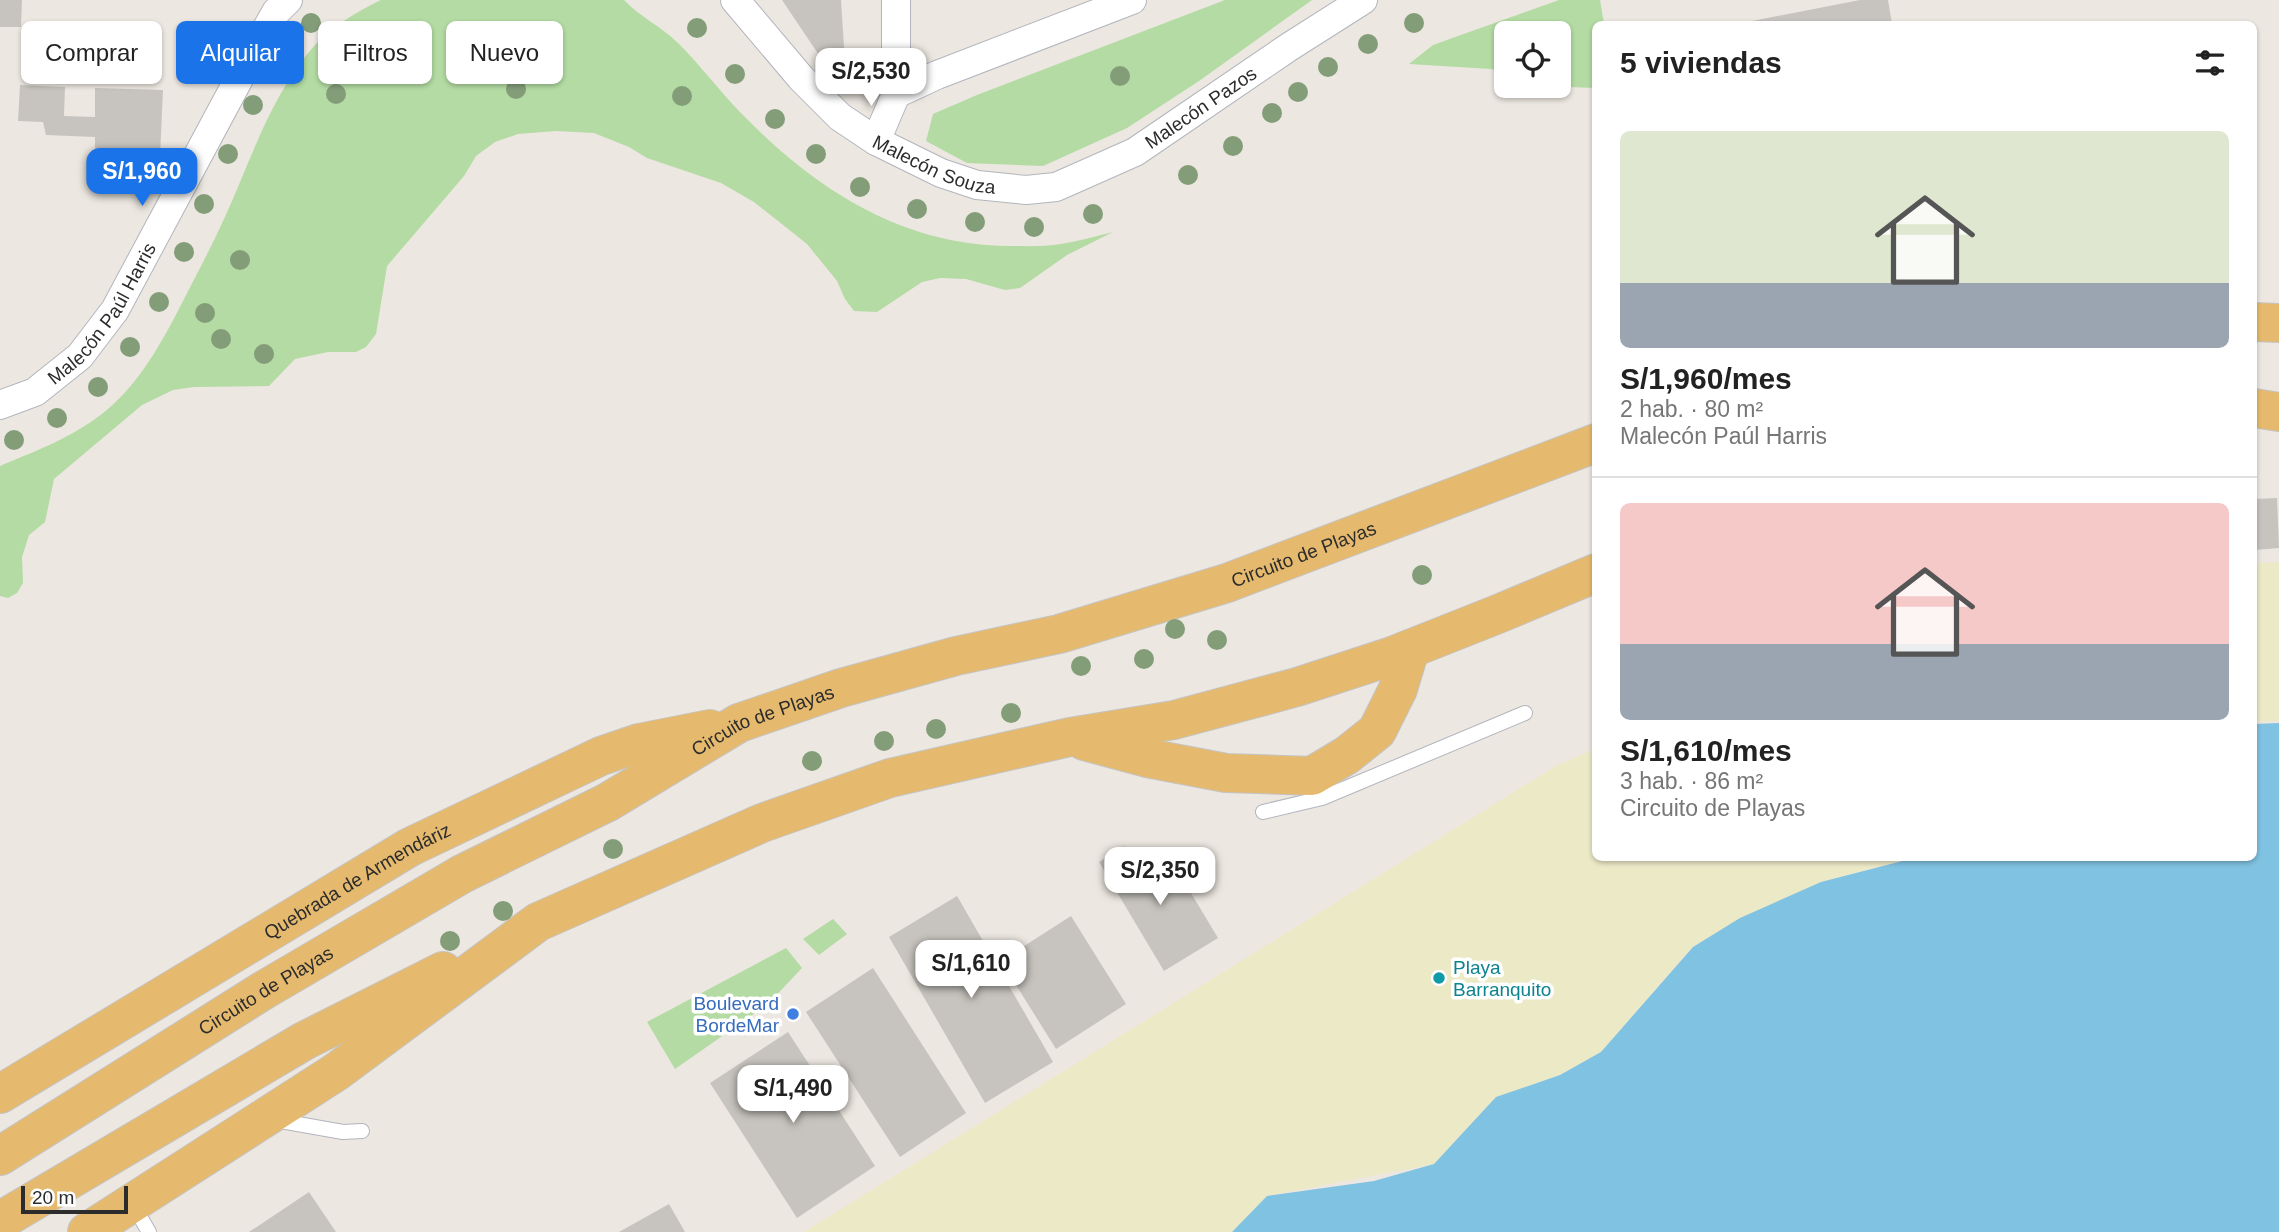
<!DOCTYPE html>
<html lang="es">
<head>
<meta charset="utf-8">
<style>
  body { margin:0; font-family:Helvetica,sans-serif; background:#f2f2f2; color:#222; height:100vh; display:flex; flex-direction:column; font-size:26px; white-space:nowrap }
  * { box-sizing:border-box; margin:0 }
  p { font-size:23px; color:#767676 }
  .icon { flex:none; width:38px; height:38px; fill:none; stroke:currentColor; stroke-width:2; stroke-linecap:round; stroke-linejoin:round }
  .map { position:relative; flex:1; overflow:hidden }
  .panel { position:absolute; left:1592px; top:21px; width:665px; height:840px; display:flex; flex-direction:column; background:#fff; border-radius:10px; box-shadow:0 2px 5px #0004 }
  .panel>* { flex:none }
  .guide { position:absolute; left:21px; top:21px; width:665px; height:63px; display:flex; gap:14px }
  .tools { position:absolute; left:1494px; top:21px; display:grid; gap:14px }
  .tools a { display:grid; place-items:center; width:77px; height:77px; border-radius:10px; background:#fff; box-shadow:0 2px 5px #0004; font-size:35px }
  .scale { position:absolute; left:21px; bottom:18px; width:107px; box-sizing:border-box; padding-left:7px; border:4px solid #2c2c2c; border-top:0; font-size:19px; line-height:24px; white-space:nowrap; color:#2c2c2c; -webkit-text-stroke:5px #fff; paint-order:stroke }
  .price { position:absolute; translate:-50% -60px; padding:0 16px; border-radius:14px; background:#fff; color:#222; font-size:23px; line-height:46px; filter:drop-shadow(0 2px 4px #0008) }
  .price::after { content:''; position:absolute; left:50%; top:42px; width:21px; height:16px; margin-left:-10px; background:inherit; clip-path:polygon(0 0,100% 0,50% 100%) }
  .price.selected { background:#1a73e8; color:#fff }
  ul { padding:0; list-style:none }
  li { display:grid; align-content:center; gap:14px; height:371px; padding:0 28px }
  li+li { border-top:2px solid #e0e0e0 }
  li span { display:grid; place-items:center; height:217px; border-radius:10px; color:#555 }
  li>.icon { margin-inline-start:auto }
  span .icon { width:126px; height:126px; fill:#fffc; stroke-width:1 }
  li b { font-size:30px }
  h2 { display:flex; justify-content:space-between; align-items:center; height:84px; padding:0 28px; font-size:30px }
  .pill { padding:0 24px; border-radius:10px; background:#fff; box-shadow:0 2px 5px #0004; font-size:24px; line-height:63px }
  .pill.selected { background:#1a73e8; color:#fff }
  .map>svg:first-child { display:block }
</style>
</head>
<body>
<div class="map">
<svg width="2279" height="1232" viewBox="0 0 2279 1232">
  <rect width="100%" height="100%" fill="#ece7e0"/>
  <g fill="#b3dba3">
    <path d="M381 0H624C640 17 662 27 678 43 700 65 718 89 739 111 812 187 899 245 1008 246 1026 246 1044 247 1061 244 1079 241 1096 236 1113 232L1067 255 1020 288 1005 290 966 279 940 278 922 282 877 312 854 311 845 299 837 281 807 244 754 202 721 183 647 158 629 147 594 133 556 131 518 134 495 142 476 156 464 176 387 266 376 334 366 347 356 352H328L295 359 269 386 194 387 173 390 142 405 54 479 45 522 29 535 22 557 23 583 17 593 8 598 0 596V466C38 450 76 436 108 409 140 382 162 342 181 305 195 277 211 248 224 219 251 160 271 94 315 45 333 26 358 11 381 0Z"/>
    <polygon points="1225,0 1312,0 1199,81 1127,128 1043,166 967,163 926,141 933,114 977,95"/>
    <polygon points="1559,0 1600,0 1604,24 1596,24 1596,88 1541,86 1559,86 1559,33 1507,33 1507,74 1491,69 1409,64 1433,45"/>
    <polygon points="833,919 847,934 819,955 803,939"/>
    <polygon points="786,948 802,968 768,1004 675,1069 647,1022"/>
  </g>
  <g fill="#ece9c7">
    <polygon points="2279,562 2279,721 2254,722 2254,563"/>
    <polygon points="1596,748 1596,858 1912,858 1821,882 1693,946 1601,1052 1560,1075 1496,1097 1434,1164 1267,1196 1232,1232 804,1232 1556,766"/>
  </g>
  <polygon fill="#80c2e1" points="2279,723 2279,1232 1232,1232 1267,1196 1374,1181 1434,1164 1496,1097 1560,1075 1601,1052 1693,947 1740,918 1821,882 1914,858 2254,858 2254,724"/>
  <g fill="#c7c4bf">
    <polygon points="0,0 22,0 21,27 0,27"/>
    <polygon points="782,0 841,0 845,63 825,64"/>
    <polygon points="1860,0 1888,0 1892,24 1737,24"/>
    <polygon points="20,85 65,87 64,116 95,117 95,88 163,90 160,157 95,154 95,137 46,135 43,122 18,121"/>
    <polygon points="2277,498 2279,548 2254,550 2254,499"/>
    <polygon points="1124,846 1139,870 1167,853 1218,938 1164,971 1099,862"/>
    <polygon points="957,896 1053,1062 985,1103 889,937"/>
    <polygon points="1071,916 1126,1004 1056,1049 1001,961"/>
    <polygon points="873,968 966,1113 900,1157 806,1012"/>
    <polygon points="788,1032 875,1166 797,1218 710,1083"/>
    <polygon points="309,1192 336,1232 249,1232"/>
    <polygon points="669,1204 685,1232 619,1232"/>
  </g>
  <g fill="none" stroke-linecap="round" stroke-linejoin="round">
    <g stroke="#b3b5be" stroke-width="16">
      <g id="service">
        <polyline points="1263,812 1322,798 1525,713"/>
        <polyline points="275,1120 343,1132 362,1131"/>
        <polyline points="132,1203 149,1232"/>
      </g>
    </g>
    <g stroke="#b3b5be" stroke-width="30">
      <g id="minor">
        <path id="s1" d="M735 0 801 78 840 117 876 141 941 173 977 185 1026 190 1056 187 1135 152 1289 47 1363 0"/>
        <polyline points="896,0 896,94"/>
        <polyline points="876,141 896,94 937,75 1132,0"/>
        <path id="s2" d="M0 405 35 392 80 356 115 310 249 60 276 12 288 0"/>
      </g>
    </g>
    <g stroke="#c4c4c4" stroke-width="40">
      <g id="trunk">
        <polyline points="2254,322 2279,323"/>
        <polyline points="2254,408 2279,412"/>
        <polyline points="1084,741 1147,758 1226,773 1312,776 1347,755 1377,731 1398,689 1410,649"/>
        <path id="s3" d="M0 1094 410 847 601 756 639 743 710 729"/>
        <path id="s4" d="M0 1156 264 990 462 874 608 802 739 723 841 688 956 656 1059 634 1227 583 1596 443"/>
        <polyline points="0,1221 304,1041 443,971"/>
        <polyline points="87,1232 336,1072 538,922 762,823 890,778 1070,737 1174,720 1297,687 1392,656 1498,614 1596,573"/>
      </g>
    </g>
    <use href="#service" stroke="#fff" stroke-width="14"/>
    <use href="#minor" stroke="#fff" stroke-width="28"/>
    <use href="#trunk" stroke="#e6ba6e" stroke-width="38"/>
  </g>
  <g fill="#839d79">
    <circle cx="311" cy="23" r="10"/>
    <circle cx="1414" cy="23" r="10"/>
    <circle cx="697" cy="28" r="10"/>
    <circle cx="1368" cy="44" r="10"/>
    <circle cx="277" cy="62" r="10"/>
    <circle cx="1328" cy="67" r="10"/>
    <circle cx="735" cy="74" r="10"/>
    <circle cx="1120" cy="76" r="10"/>
    <circle cx="516" cy="89" r="10"/>
    <circle cx="1298" cy="92" r="10"/>
    <circle cx="336" cy="94" r="10"/>
    <circle cx="682" cy="96" r="10"/>
    <circle cx="253" cy="105" r="10"/>
    <circle cx="1272" cy="113" r="10"/>
    <circle cx="775" cy="119" r="10"/>
    <circle cx="1233" cy="146" r="10"/>
    <circle cx="228" cy="154" r="10"/>
    <circle cx="816" cy="154" r="10"/>
    <circle cx="1188" cy="175" r="10"/>
    <circle cx="860" cy="187" r="10"/>
    <circle cx="204" cy="204" r="10"/>
    <circle cx="917" cy="209" r="10"/>
    <circle cx="1093" cy="214" r="10"/>
    <circle cx="975" cy="222" r="10"/>
    <circle cx="1034" cy="227" r="10"/>
    <circle cx="184" cy="252" r="10"/>
    <circle cx="240" cy="260" r="10"/>
    <circle cx="159" cy="302" r="10"/>
    <circle cx="205" cy="313" r="10"/>
    <circle cx="221" cy="339" r="10"/>
    <circle cx="130" cy="347" r="10"/>
    <circle cx="264" cy="354" r="10"/>
    <circle cx="98" cy="387" r="10"/>
    <circle cx="57" cy="418" r="10"/>
    <circle cx="14" cy="440" r="10"/>
    <circle cx="1422" cy="575" r="10"/>
    <circle cx="1175" cy="629" r="10"/>
    <circle cx="1217" cy="640" r="10"/>
    <circle cx="1144" cy="659" r="10"/>
    <circle cx="1081" cy="666" r="10"/>
    <circle cx="1011" cy="713" r="10"/>
    <circle cx="936" cy="729" r="10"/>
    <circle cx="884" cy="741" r="10"/>
    <circle cx="812" cy="761" r="10"/>
    <circle cx="613" cy="849" r="10"/>
    <circle cx="503" cy="911" r="10"/>
    <circle cx="450" cy="941" r="10"/>
  </g>
  <circle fill="#0f9aa8" stroke="#fff" stroke-width="2.5" cx="1439" cy="978" r="7"/>
  <circle fill="#3f7fe0" stroke="#fff" stroke-width="2.5" cx="793" cy="1014" r="7"/>
  <g text-anchor="middle" dominant-baseline="central" stroke-width="7" stroke-linejoin="round" paint-order="stroke">
    <g font-size="19" fill="#2c2c2c" stroke="#fff">
      <text stroke="none"><textPath href="#s1" startOffset="556">Malecón Pazos</textPath></text>
      <text stroke="none"><textPath href="#s1" startOffset="264">Malecón Souza</textPath></text>
      <text stroke="none"><textPath href="#s2" startOffset="142">Malecón Paúl Harris</textPath></text>
      <text stroke="none"><textPath href="#s4" startOffset="1447">Circuito de Playas</textPath></text>
      <text stroke="none"><textPath href="#s4" startOffset="880">Circuito de Playas</textPath></text>
      <text stroke="none"><textPath href="#s3" startOffset="416">Quebrada de Armendáriz</textPath></text>
      <text stroke="none"><textPath href="#s4" startOffset="313">Circuito de Playas</textPath></text>
    </g>
    <g font-size="19" fill="#0d838f" stroke="#fff" text-anchor="start">
      <text x="1453" y="967">Playa<tspan x="1453" dy="22">Barranquito</tspan></text>
    </g>
    <g font-size="19" fill="#366cbe" stroke="#fff" text-anchor="end">
      <text x="779" y="1003">Boulevard<tspan x="779" dy="22">BordeMar</tspan></text>
    </g>
  </g>
</svg>
<div class="tools">
<a><svg class="icon" aria-label="locate" viewBox="0 0 24 24"><circle cx="12" cy="12" r="6"/><path d="M12 2v4M12 18v4M2 12h4M18 12h4"/></svg></a>
</div>
<div class="scale">20 m</div>
<b class="price" style="left:871px;top:108px">S/2,530</b>
<b class="price selected" style="left:142px;top:208px">S/1,960</b>
<b class="price" style="left:1160px;top:907px">S/2,350</b>
<b class="price" style="left:971px;top:1000px">S/1,610</b>
<b class="price" style="left:793px;top:1125px">S/1,490</b>
<div class="guide">
<a class="pill">Comprar</a>
<a class="pill selected">Alquilar</a>
<a class="pill">Filtros</a>
<a class="pill">Nuevo</a>
</div>
<section class="panel">
<h2>5 viviendas<svg class="icon" aria-label="filters" viewBox="0 0 24 24"><path d="M4 7h16M4 17h16"/><circle cx="9" cy="7" r="2"/><circle cx="15" cy="17" r="2"/></svg></h2>
<ul>
<li><span style="background:linear-gradient(#dfe7d0 70%,#9aa5b1 0)"><svg class="icon" aria-label="home" viewBox="0 0 24 24"><path d="M3 11l9-7 9 7M6 9v11h12V9"/></svg></span><div><b>S/1,960/mes</b><p>2 hab. · 80 m²</p><p>Malecón Paúl Harris</p></div></li>
<li><span style="background:linear-gradient(#f6c9c9 65%,#9aa5b1 0)"><svg class="icon" aria-label="home" viewBox="0 0 24 24"><path d="M3 11l9-7 9 7M6 9v11h12V9"/></svg></span><div><b>S/1,610/mes</b><p>3 hab. · 86 m²</p><p>Circuito de Playas</p></div></li>
</ul>
</section>
</div>
</body>
</html>
